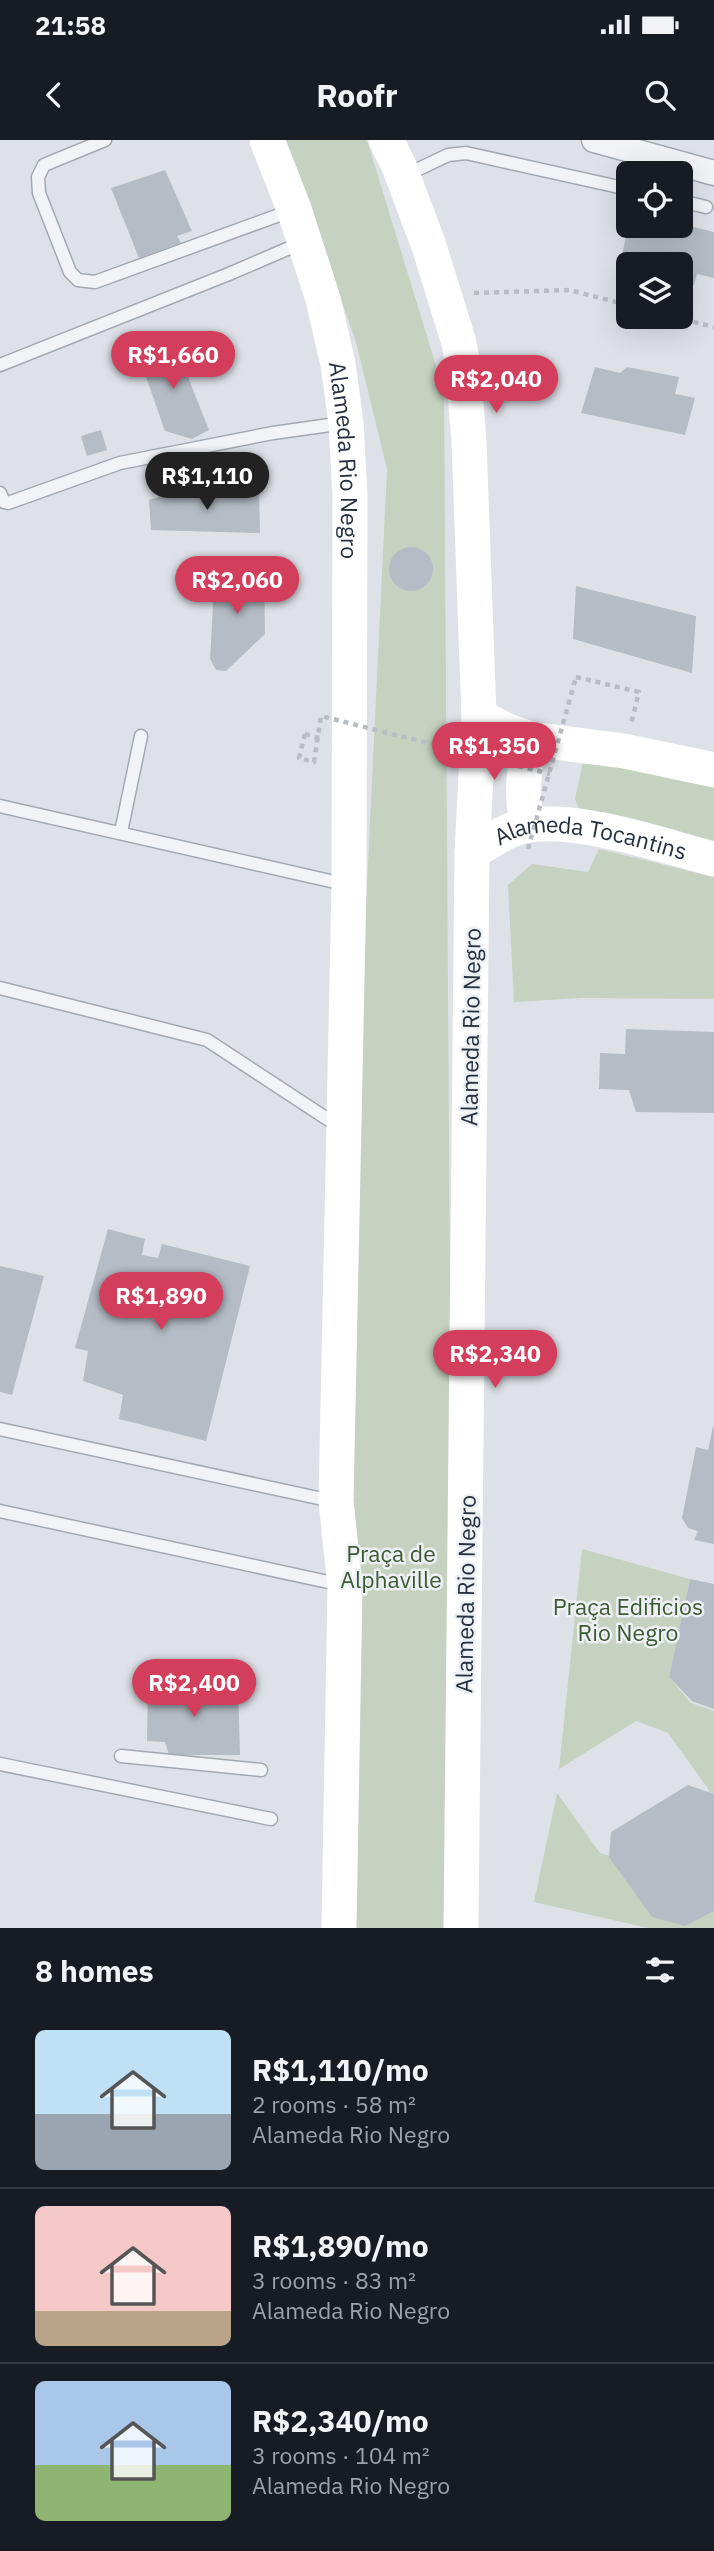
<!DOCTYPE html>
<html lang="en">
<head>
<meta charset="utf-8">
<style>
  body { margin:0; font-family:"IBM Plex Sans",sans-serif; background:#242831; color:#f1f3f6; height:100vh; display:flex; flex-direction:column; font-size:26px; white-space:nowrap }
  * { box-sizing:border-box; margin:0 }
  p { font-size:23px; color:#9ea1a6 }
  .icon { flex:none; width:38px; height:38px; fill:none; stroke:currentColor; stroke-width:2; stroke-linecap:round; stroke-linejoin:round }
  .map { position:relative; height:1788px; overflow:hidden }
  .sheet { display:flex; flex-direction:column; background:#171b24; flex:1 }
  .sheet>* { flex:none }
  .tools { position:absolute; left:616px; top:21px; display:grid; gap:14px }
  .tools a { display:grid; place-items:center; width:77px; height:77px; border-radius:10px; background:#171b24; box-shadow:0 7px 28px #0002; font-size:35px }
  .price { position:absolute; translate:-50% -60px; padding:0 16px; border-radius:24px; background:#d23e5b; color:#fff; font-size:23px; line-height:46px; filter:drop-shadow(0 2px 4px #0008) }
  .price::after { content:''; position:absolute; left:50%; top:42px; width:21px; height:16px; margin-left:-10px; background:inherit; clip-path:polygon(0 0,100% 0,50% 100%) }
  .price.current { background:#222; color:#fff }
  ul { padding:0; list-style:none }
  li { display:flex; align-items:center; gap:21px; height:175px; padding:0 35px }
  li+li { border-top:2px solid #363941 }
  li span { display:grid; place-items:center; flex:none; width:196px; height:140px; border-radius:10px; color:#555 }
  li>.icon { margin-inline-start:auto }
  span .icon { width:84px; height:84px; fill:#fffc; stroke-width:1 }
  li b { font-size:30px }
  h2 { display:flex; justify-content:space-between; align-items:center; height:84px; padding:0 35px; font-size:30px }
  .status { display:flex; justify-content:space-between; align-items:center; height:49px; padding:0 35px; background:#171b24; direction:ltr }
  .status svg { height:19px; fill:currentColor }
  header { display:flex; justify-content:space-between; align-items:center; height:91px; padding:0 35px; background:#171b24; font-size:32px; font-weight:700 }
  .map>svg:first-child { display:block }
</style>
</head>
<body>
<div class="status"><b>21:58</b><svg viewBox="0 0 49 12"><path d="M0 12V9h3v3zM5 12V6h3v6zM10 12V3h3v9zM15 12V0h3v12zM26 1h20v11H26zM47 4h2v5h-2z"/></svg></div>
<header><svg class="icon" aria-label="back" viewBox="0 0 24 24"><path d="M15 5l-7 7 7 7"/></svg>Roofr<svg class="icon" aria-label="search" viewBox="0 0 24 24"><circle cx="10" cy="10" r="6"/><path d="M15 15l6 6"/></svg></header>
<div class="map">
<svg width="714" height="1788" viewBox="0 0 714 1788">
  <rect width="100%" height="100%" fill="#dee2e8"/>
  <g fill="#c4d2bf">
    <polygon points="285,0 367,0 444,252 450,1149 459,1788 339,1788 334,1431 387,329 356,202"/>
    <polygon points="585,613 714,642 714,705 579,669 575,659"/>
    <polygon points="599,709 714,737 714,859 582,858 514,862 508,745 532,724 588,732"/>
    <polygon points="582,1409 690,1439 669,1537 691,1563 714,1571 714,1788 648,1788 534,1762 557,1653 600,1713 632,1722 699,1689 709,1650 668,1593 636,1581 559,1629"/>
  </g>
  <g fill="#b5bcc5">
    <polygon points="165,30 192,91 177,96 181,103 139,118 111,48"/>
    <polygon points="681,84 714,92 714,138 697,134 694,145 681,143 681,124 644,124 645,121 622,116 628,86"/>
    <polygon points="173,199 209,290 192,299 165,291 137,211"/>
    <polygon points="595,227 620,233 627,227 679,237 675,254 695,258 685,295 581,273"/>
    <polygon points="101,290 107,310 87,316 81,296"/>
    <polygon points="259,349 260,393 151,390 149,360 171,353"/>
    <circle cx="411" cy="429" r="22"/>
    <polygon points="249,421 264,432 265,494 226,531 216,530 210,519 214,448"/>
    <polygon points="576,446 696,476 692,533 573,499"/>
    <polygon points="626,889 714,892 714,973 636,972 629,950 599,949 600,913 625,914"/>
    <polygon points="108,1089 145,1099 142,1115 158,1118 162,1104 250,1126 206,1301 119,1279 123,1255 83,1241 88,1211 75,1208"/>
    <polygon points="0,1126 44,1136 12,1255 0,1252"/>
    <polygon points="713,1286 714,1286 714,1404 694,1400 698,1391 688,1388 682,1378 696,1307 708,1310"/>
    <polygon points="690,1439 714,1444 714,1569 692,1561 669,1537"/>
    <polygon points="148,1543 238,1546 240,1615 169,1615 165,1602 147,1601"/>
    <polygon points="688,1645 714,1654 714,1771 685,1786 652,1777 609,1717 611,1692"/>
  </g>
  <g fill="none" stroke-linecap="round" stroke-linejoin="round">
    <g stroke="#a3a9b2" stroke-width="15">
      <g id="service">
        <polyline points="105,0 44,25 38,37 39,53 70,132 78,140 95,142 293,70"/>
        <polyline points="406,35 448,15 466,13 628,49"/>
        <polyline points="681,61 706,67"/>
        <polyline points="0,225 229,134 301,103"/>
        <polyline points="0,353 4,362 8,363 120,323 273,293 344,283"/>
        <polyline points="0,666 348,745"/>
        <polyline points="121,692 141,596"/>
        <polyline points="0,848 207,900 338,986"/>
        <polyline points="0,1289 332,1361"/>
        <polyline points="0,1371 342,1445"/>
        <polyline points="121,1616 261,1630"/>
        <polyline points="0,1624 271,1679"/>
      </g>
    </g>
    <g stroke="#a3a9b2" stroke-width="27">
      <polyline id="minor" points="594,0 714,33"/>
    </g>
    <g stroke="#b8bdc3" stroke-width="4.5" stroke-dasharray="5 5" stroke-linecap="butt">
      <polyline points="474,153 569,150 628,165"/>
      <polyline points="674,177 714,187"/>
      <polyline points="576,537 639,552 631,584"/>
      <polyline points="305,594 319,598"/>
    </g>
    <use href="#service" stroke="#f1f3f6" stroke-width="12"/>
    <use href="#minor" stroke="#f1f3f6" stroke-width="24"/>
    <g stroke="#fff" stroke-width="35">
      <path id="s1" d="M267 0 294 69 323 159 338 224 346 283 350 356 349 745 336 1361 345 1446 339 1788"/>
      <polyline points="386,0 399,26 429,106 459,203 463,226 469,302 479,576 472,713 461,1788"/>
      <polyline points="479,576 505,590 531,599 624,611 714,630"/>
      <path d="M528 685C520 654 524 629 531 599"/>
      <path id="s2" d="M472 713C489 702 508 688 529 685 580 677 663 706 714 719"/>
    </g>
    <g stroke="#b8bdc3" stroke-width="4.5" stroke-dasharray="5 5" stroke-linecap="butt">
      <polyline points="305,594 299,618 314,622 321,576 550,634"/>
      <polyline points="528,709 576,537"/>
    </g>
  </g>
  <g text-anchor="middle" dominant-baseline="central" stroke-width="5" stroke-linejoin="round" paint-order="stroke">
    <g font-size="23" fill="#27313f" stroke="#edf1f5">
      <text stroke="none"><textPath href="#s1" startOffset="332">Alameda Rio Negro</textPath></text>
      <text stroke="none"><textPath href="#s2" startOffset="126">Alameda Tocantins</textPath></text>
      <text transform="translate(470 887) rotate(-89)">Alameda Rio Negro</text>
      <text transform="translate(465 1454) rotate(-89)">Alameda Rio Negro</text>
    </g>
    <g font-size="23" fill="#3d5b33" stroke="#edf1f5">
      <text x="391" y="1413">Praça de<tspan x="391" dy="26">Alphaville</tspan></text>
      <text x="628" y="1466">Praça Edificios<tspan x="628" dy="26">Rio Negro</tspan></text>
    </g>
  </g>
</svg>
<div class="tools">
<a><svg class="icon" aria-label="locate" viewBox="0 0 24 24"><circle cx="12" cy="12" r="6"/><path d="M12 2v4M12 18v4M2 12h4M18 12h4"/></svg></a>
<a><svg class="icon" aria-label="layers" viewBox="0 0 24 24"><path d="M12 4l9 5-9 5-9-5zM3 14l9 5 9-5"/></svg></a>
</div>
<b class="price" style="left:173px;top:251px">R$1,660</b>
<b class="price" style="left:496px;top:275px">R$2,040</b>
<b class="price current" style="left:207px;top:372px">R$1,110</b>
<b class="price" style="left:237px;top:476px">R$2,060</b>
<b class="price" style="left:494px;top:642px">R$1,350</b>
<b class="price" style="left:161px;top:1192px">R$1,890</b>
<b class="price" style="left:495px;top:1250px">R$2,340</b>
<b class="price" style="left:194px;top:1579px">R$2,400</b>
</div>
<section class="sheet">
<h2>8 homes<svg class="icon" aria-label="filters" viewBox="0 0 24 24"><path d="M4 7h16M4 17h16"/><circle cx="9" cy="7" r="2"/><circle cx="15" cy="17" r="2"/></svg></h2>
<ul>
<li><span style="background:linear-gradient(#bfe0f5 60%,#9aa5b1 0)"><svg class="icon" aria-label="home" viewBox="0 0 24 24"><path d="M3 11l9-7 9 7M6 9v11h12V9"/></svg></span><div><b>R$1,110/mo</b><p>2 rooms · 58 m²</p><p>Alameda Rio Negro</p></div></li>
<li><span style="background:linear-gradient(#f6c9c9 75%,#b9a48a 0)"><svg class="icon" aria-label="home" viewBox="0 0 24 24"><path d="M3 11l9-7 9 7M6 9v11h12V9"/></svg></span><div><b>R$1,890/mo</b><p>3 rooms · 83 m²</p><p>Alameda Rio Negro</p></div></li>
<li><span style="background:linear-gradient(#a9c7e8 60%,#8fb573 0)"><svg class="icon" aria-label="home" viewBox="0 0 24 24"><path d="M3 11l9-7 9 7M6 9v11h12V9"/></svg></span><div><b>R$2,340/mo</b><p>3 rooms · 104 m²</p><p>Alameda Rio Negro</p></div></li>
</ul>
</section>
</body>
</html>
